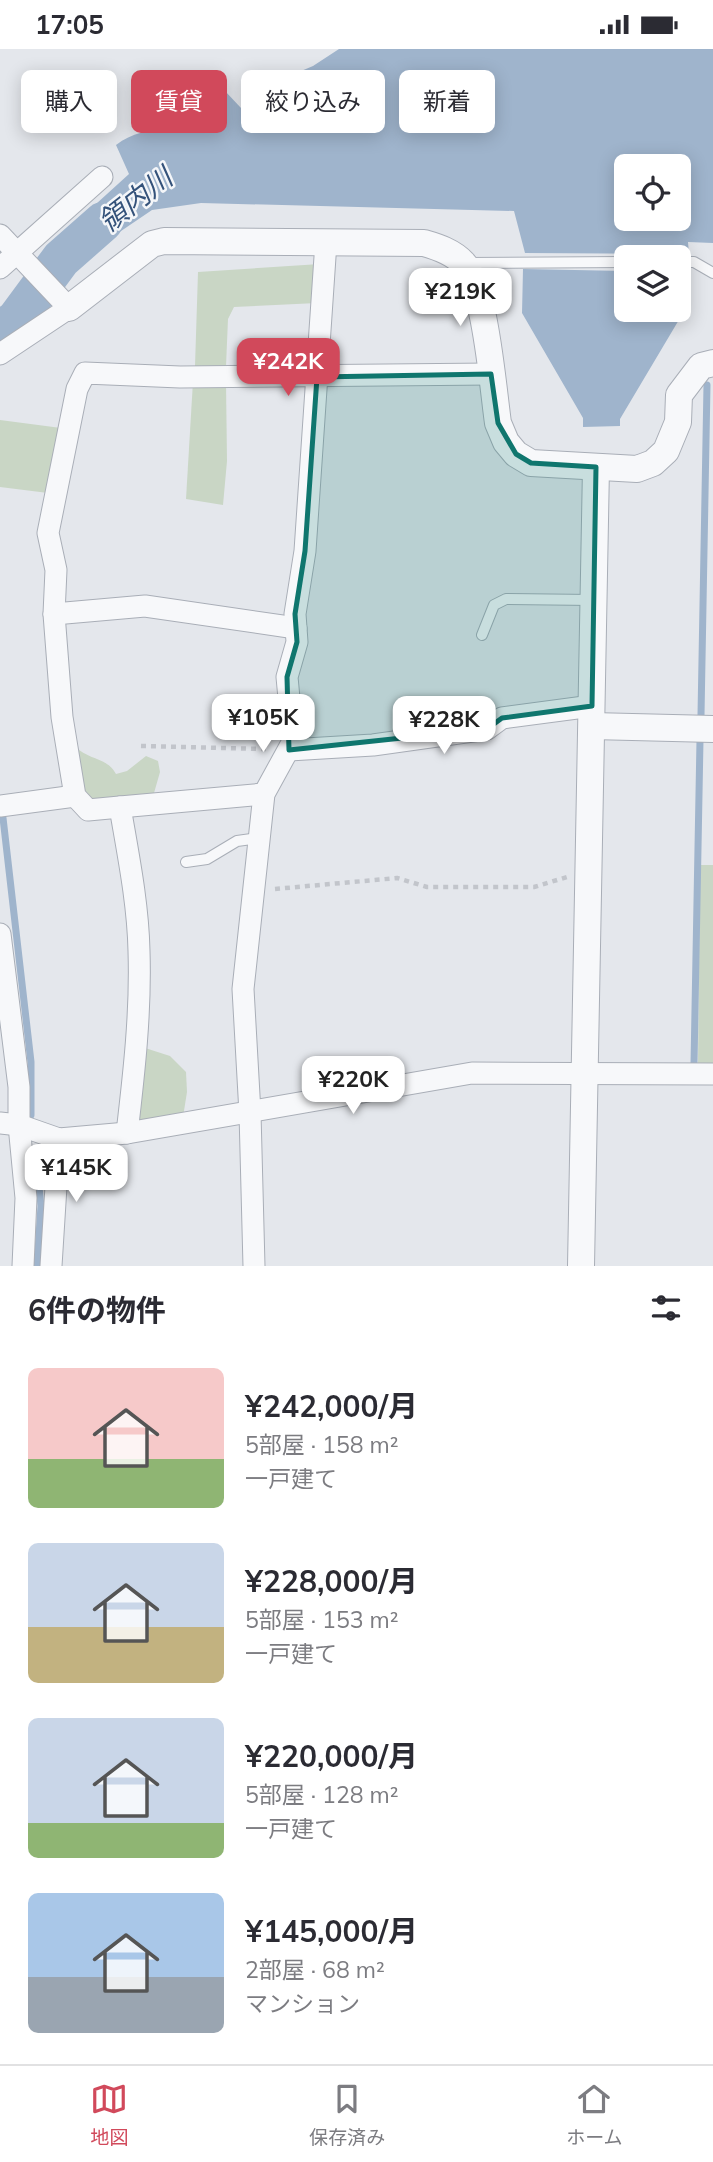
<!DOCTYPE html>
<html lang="ja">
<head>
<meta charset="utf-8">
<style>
  body { margin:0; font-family:Mulish,"Noto Sans JP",sans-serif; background:#f7f7f7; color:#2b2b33; height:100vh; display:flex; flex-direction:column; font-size:26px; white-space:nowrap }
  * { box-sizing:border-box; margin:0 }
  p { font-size:23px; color:#7c7c81 }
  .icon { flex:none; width:38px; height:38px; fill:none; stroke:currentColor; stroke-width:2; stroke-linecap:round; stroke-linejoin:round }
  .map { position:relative; height:1217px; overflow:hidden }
  .side { display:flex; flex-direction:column; background:#fff; flex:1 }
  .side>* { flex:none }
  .top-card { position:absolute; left:21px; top:21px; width:672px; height:63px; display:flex; gap:14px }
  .buttons { position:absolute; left:614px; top:105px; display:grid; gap:14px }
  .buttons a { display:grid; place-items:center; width:77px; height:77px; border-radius:10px; background:#fff; box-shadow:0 4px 18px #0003; font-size:35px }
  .price { position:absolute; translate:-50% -60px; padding:0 16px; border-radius:14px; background:#fff; color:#222; font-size:23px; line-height:46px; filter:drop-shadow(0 2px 4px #0008) }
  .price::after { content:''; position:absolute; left:50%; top:42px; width:21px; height:16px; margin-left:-10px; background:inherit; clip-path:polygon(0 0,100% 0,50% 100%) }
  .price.on { background:#d1495b; color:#fff }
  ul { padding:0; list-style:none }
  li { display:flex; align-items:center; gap:21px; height:175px; padding:0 28px }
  li span { display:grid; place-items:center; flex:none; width:196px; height:140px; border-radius:10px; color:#555 }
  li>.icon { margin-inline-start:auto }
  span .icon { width:84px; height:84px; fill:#fffc; stroke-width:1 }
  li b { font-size:30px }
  h2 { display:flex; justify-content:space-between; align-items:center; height:84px; padding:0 28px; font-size:30px }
  .chip { padding:0 24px; border-radius:10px; background:#fff; box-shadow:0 4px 18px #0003; font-size:24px; line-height:63px }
  .chip.on { background:#d1495b; color:#fff }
  .status { display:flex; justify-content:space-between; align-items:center; height:49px; padding:0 35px; background:#fff; direction:ltr }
  .status svg { height:19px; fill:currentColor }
  .tabs { display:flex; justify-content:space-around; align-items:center; height:98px; border-top:2px solid #e1e1e2; background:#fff; font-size:19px; color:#7c7c81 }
  .tabs a { display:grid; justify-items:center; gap:4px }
  .tabs .on { color:#d1495b }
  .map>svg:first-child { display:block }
</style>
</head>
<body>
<div class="status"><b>17:05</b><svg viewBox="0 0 49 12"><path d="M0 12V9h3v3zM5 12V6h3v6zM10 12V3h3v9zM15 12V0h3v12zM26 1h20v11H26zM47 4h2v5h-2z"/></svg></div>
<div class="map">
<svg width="713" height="1217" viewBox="0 0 713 1217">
  <rect width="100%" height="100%" fill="#e4e7ec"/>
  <g fill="#c9d6c5">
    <polygon points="320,215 317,254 234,258 228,270 226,317 195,317 198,223"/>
    <polygon points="193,332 226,333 227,412 223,456 186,450"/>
    <polygon points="0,371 61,379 48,444 0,438"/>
    <path d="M76 698C88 711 107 708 116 725L127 722 146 707 158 712 160 723 152 751 92 756 79 746Z"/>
    <polygon points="700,816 713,816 713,1017 698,1016"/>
    <polygon points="142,998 170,1007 186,1023 187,1043 183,1068 136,1073"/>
  </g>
  <g fill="#9fb4cc" fill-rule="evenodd">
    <path d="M339 0H713V194L688 193 689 205 525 204 514 162 201 154 152 161 68 218 55 204 85 165 129 125 116 96C132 83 149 83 168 76 188 67 207 55 225 42L241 59 284 48 294 25 313 17ZM626 117H679V170H626Z"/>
    <polygon points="523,220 626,222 626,261 679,261 679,223 684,223 683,264 620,370 620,377 583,378 583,369 522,264"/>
  </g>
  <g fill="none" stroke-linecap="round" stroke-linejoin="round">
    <g stroke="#9fb4cc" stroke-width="7">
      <polyline points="701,666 707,336"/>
      <polyline points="3,769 31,1013 31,1066"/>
      <polyline points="694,1015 700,691"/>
      <polyline points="35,1100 41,1157 37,1217"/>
    </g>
    <polyline stroke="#9fb4cc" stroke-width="40" points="0,282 16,271 61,210 103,173"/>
    <g stroke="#a9aeb7" stroke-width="12">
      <g id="service">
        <polyline points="679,213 694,213 713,224"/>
        <polyline points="467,214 626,213"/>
        <polyline points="482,586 494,556 506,550 593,551"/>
        <polyline points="186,813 207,810 237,792 259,789"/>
      </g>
    </g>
    <g stroke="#a9aeb7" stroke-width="23">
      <g id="minor">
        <polyline points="0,186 69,259 0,305"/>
        <polyline points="0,219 102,128"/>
        <polyline points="54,565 145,557 296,579"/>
        <polyline points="289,701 373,696 487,680 502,669 592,657"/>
        <polyline points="0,757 75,747"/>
        <polyline points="120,758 264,745"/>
        <polyline points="0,885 19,1038 19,1076 26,1149 23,1217"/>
        <polyline points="0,1074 19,1076 59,1090 127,1084 472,1024 713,1025"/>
        <path d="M127 1084C134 1024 141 963 139 902 138 854 128 805 120 758L88 761 75 747 62 668 54 565 56 521 48 484 77 340 85 324 180 328 491 325"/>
        <polyline points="51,1217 59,1090"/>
        <polyline points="254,1217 250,1064 243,940 264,745 293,692 287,628 297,593 295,565 305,502 326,193"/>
      </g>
    </g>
    <g stroke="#a9aeb7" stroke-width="28">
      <g id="tertiary">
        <path d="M69 259 152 195 164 192 424 194C438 198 453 203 463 214 485 236 493 339 498 374L506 393 516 405 531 414 637 420 653 414 666 402 678 373 679 346 701 317 713 314"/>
        <polyline points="592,677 713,680"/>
        <polyline points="581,1217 596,418"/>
      </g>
    </g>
    <g stroke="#c2c5cb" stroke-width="4.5" stroke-dasharray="5 5" stroke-linecap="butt">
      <polyline points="141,697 266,700"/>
      <polyline points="275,840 397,829 427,838 534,838 567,828"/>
    </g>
    <use href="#service" stroke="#f7f8fa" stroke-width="10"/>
    <use href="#minor" stroke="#f7f8fa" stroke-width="21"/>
    <use href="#tertiary" stroke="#f7f8fa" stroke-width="26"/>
  </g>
  <path fill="#0f766e" fill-opacity="0.2" stroke="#0f766e" stroke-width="5" stroke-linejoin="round" d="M491 325 498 374 516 405 531 414 596 418 592 657 502 669 487 680 289 701 287 628 297 593 295 565 305 502 317 328Z"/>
  <g text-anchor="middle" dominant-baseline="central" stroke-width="5" stroke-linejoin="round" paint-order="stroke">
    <g font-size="28" font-style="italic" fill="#34527a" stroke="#f4f6f9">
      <text transform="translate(135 150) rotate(-38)">領内川</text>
    </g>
  </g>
</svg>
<div class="buttons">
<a><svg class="icon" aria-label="locate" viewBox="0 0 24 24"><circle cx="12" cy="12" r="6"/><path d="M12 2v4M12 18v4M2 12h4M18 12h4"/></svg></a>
<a><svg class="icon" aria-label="layers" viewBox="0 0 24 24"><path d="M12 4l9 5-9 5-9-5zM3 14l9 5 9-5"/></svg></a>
</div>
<b class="price" style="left:460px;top:279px">¥219K</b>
<b class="price on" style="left:288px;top:349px">¥242K</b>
<b class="price" style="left:263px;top:705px">¥105K</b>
<b class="price" style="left:444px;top:707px">¥228K</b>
<b class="price" style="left:353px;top:1067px">¥220K</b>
<b class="price" style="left:76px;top:1155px">¥145K</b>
<div class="top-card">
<a class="chip">購入</a>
<a class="chip on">賃貸</a>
<a class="chip">絞り込み</a>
<a class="chip">新着</a>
</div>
</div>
<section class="side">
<h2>6件の物件<svg class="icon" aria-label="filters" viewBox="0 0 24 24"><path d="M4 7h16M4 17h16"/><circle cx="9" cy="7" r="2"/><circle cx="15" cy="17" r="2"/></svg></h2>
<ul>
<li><span style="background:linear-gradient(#f6c9c9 65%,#8fb573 0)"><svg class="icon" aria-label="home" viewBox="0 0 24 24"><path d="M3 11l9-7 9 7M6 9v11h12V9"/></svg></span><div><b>¥242,000/月</b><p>5部屋 · 158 m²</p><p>一戸建て</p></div></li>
<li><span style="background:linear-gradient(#c9d6e8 60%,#c2b280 0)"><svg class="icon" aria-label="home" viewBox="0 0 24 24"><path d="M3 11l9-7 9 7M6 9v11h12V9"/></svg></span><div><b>¥228,000/月</b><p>5部屋 · 153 m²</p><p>一戸建て</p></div></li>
<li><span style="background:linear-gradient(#c9d6e8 75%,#8fb573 0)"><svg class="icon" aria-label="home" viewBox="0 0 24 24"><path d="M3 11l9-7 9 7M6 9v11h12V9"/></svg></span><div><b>¥220,000/月</b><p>5部屋 · 128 m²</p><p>一戸建て</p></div></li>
<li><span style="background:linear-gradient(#a9c7e8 60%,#9aa5b1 0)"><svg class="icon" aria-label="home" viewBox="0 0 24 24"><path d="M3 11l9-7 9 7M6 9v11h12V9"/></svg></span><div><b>¥145,000/月</b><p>2部屋 · 68 m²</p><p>マンション</p></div></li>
</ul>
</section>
<nav class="tabs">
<a class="on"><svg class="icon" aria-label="map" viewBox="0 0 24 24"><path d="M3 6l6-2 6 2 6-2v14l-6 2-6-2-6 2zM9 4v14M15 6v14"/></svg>地図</a>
<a><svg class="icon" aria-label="saved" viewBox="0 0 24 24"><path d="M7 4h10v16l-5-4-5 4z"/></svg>保存済み</a>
<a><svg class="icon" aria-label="home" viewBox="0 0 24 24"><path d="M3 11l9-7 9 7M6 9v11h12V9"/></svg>ホーム</a>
</nav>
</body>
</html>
